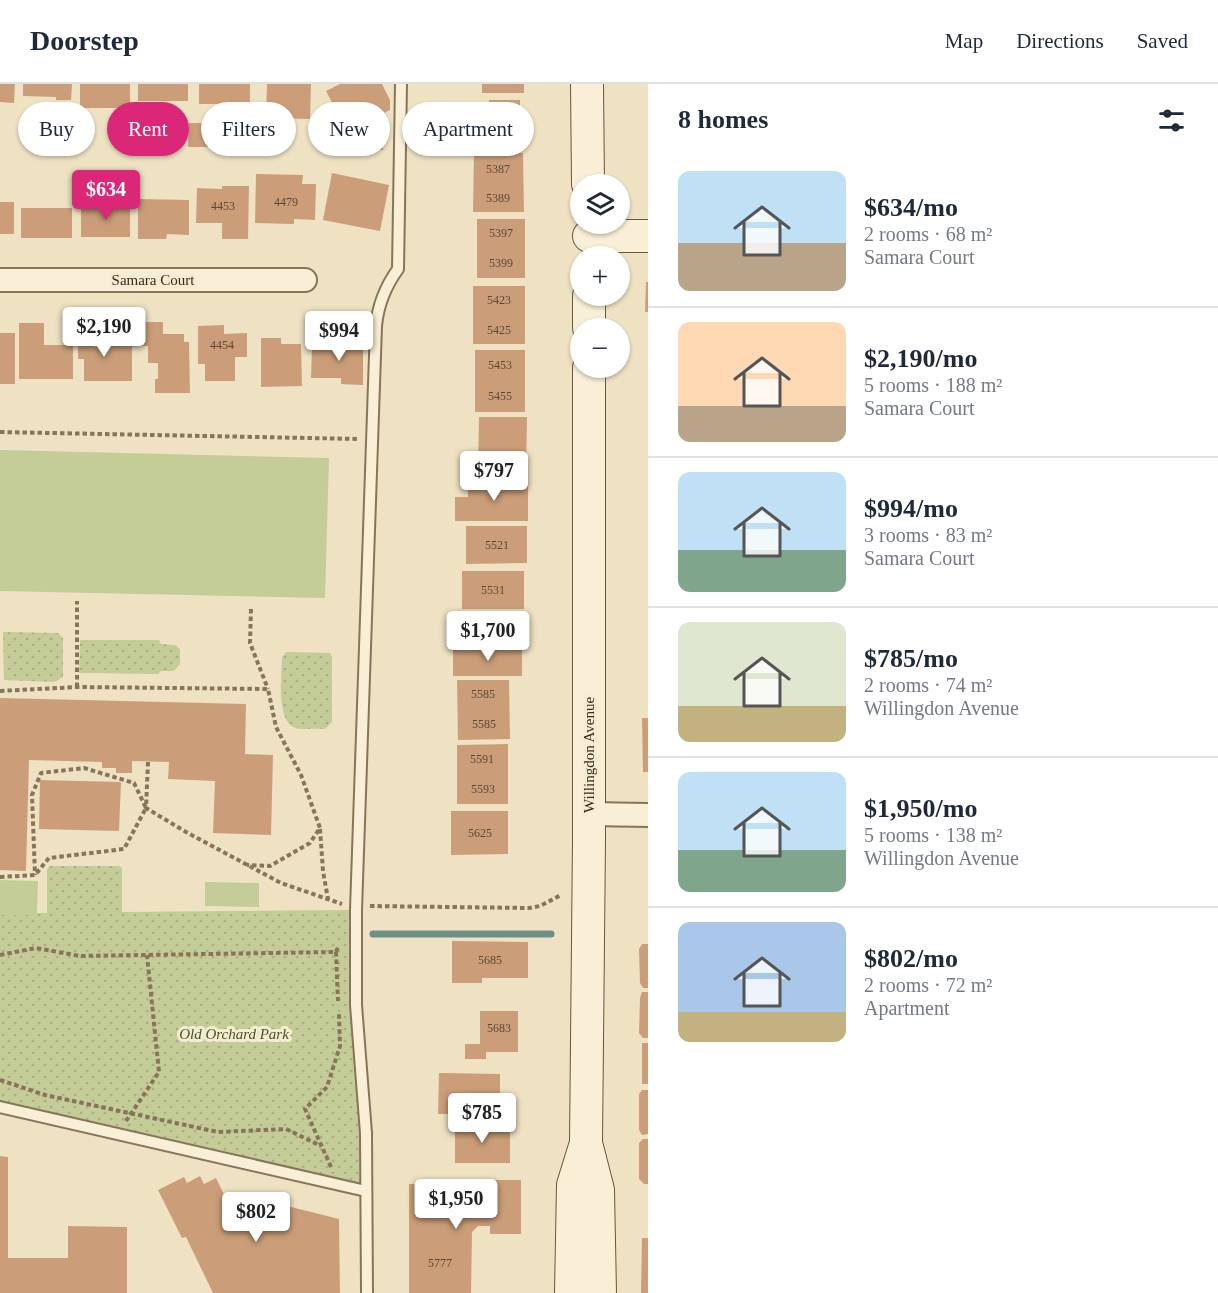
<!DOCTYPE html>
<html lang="en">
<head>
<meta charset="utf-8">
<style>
  body { margin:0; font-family:Georgia,serif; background:#f6f6f7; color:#1f2937; height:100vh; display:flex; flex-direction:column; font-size:22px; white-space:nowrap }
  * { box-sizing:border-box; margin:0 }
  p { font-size:20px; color:#747a83 }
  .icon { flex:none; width:33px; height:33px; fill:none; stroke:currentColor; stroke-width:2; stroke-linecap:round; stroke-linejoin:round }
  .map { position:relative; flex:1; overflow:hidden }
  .sheet { display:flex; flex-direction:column; background:#fff; width:570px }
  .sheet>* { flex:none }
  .guide { position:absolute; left:18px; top:18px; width:540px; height:54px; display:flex; gap:12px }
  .tools { position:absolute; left:570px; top:90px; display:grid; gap:12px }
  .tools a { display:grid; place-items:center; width:60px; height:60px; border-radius:50%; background:#fff; box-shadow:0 2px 4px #0004; font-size:30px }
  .price { position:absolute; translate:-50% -51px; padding:0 14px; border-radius:6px; background:#fff; color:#222; font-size:20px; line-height:39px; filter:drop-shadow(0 2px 3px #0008) }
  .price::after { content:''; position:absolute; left:50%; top:36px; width:18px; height:14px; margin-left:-9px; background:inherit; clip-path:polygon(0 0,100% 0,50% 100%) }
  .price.on { background:#db2777; color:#fff }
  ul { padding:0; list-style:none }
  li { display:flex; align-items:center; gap:18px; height:150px; padding:0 30px }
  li+li { border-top:2px solid #e0e1e3 }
  li span { display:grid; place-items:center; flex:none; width:168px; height:120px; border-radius:12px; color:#555 }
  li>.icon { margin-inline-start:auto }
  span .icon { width:72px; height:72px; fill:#fffc; stroke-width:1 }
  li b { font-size:26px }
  h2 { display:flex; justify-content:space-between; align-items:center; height:72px; padding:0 30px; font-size:26px }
  .chip { padding:0 21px; border-radius:27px; background:#fff; box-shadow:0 2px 4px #0004; font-size:21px; line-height:54px }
  .chip.on { background:#db2777; color:#fff }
  header { display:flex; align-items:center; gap:36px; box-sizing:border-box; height:84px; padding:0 30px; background:#fff; border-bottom:2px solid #e0e1e3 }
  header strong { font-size:28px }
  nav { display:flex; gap:33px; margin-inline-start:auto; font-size:21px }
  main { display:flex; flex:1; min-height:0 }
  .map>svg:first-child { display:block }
</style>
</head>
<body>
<header>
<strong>Doorstep</strong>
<nav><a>Map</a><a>Directions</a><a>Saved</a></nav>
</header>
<main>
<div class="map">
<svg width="648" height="1209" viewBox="0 0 648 1209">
  <defs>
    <pattern id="park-dots" width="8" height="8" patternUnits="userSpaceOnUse" patternTransform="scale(1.5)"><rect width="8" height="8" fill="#c4cc97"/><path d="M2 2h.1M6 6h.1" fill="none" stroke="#a9af82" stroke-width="1.8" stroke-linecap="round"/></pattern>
  </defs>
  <rect width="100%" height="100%" fill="#eee2c3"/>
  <g fill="url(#park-dots)">
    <polygon points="3,548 58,549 63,554 63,593 54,598 4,596"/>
    <polygon points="80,556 159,556 161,560 175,561 180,565 180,580 174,587 161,587 158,590 79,589"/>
    <path d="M286 568 330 569 332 573V638L325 645C316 644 304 646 296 644 275 638 282 591 282 573Z"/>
    <polygon points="50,782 120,782 122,785 122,828 356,826 366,1107 0,1023 0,829 47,829 47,785"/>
  </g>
  <g fill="#c4cc97">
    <polygon points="0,366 329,374 325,514 0,507"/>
    <polygon points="0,796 38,797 37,831 0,831"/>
    <polygon points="205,798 259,799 259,823 205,822"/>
  </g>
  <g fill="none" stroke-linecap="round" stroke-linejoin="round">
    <polyline stroke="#6c8f87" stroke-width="7" points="373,850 551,850"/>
  </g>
  <g fill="#cb9e79">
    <polygon points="0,0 15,0 14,19 0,18"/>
    <polygon points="23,0 72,0 71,16 56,16 56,13 23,12"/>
    <rect x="80" y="0" width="50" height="24"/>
    <rect x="138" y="0" width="50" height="17"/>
    <rect x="199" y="0" width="51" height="20"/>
    <polygon points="267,0 311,0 310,35 266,34"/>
    <polygon points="340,0 382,0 390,16 390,26 366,38 363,32 344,42 326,7"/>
    <rect x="482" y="0" width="42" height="9"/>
    <polygon points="489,16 520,16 520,60 469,61 469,35 489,34"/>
    <polygon points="189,39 212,39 211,63 188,63"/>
    <polygon points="360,42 383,42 383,66 359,65"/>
    <polygon points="523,69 524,128 473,128 474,70"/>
    <polygon points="332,89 389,101 380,147 323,136"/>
    <polygon points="256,90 303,91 302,100 316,100 315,136 294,135 294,140 255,139"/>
    <polygon points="222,102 249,102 248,155 222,155 222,139 196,139 197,104 222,105"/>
    <polygon points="138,115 189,116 189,151 167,150 166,155 138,155"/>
    <rect x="0" y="118" width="14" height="32"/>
    <rect x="81" y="121" width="49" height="32"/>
    <rect x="21" y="124" width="51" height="30"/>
    <rect x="477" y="135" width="48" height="59"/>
    <polygon points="646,198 648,198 648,228 645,228"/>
    <rect x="473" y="202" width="52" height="58"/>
    <polygon points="138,238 163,238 163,250 184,250 184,258 189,258 190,309 155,309 155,295 158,295 158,279 148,279 148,262 138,262"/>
    <polygon points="19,239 44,239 44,261 73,261 73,295 19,295"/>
    <polygon points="78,240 94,240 94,263 103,263 103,257 121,257 121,260 132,260 132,297 84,297 84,275 78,275"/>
    <polygon points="224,241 224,250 247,249 247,273 235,273 235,297 205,297 205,280 198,280 198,242"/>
    <rect x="0" y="249" width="15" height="51"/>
    <polygon points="261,254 281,254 281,260 301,260 302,302 261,303"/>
    <polygon points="328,257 363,257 363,301 341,300 341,294 311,294 312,264 328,264"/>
    <rect x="475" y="266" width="50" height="62"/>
    <polygon points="479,333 527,333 526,393 478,393"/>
    <polygon points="468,396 528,397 528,437 455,437 455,413 468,413"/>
    <polygon points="466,442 527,442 527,479 466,480"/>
    <rect x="462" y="487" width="62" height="38"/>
    <polygon points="454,530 525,530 525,560 453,559"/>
    <rect x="453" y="563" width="69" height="29"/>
    <polygon points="457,596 509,596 510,655 458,656"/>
    <polygon points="0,614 246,620 245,670 273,671 271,751 213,749 215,697 168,695 169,678 132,677 132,689 116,689 116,684 102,684 102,678 29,676 26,787 0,786"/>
    <polygon points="642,634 648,634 648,688 643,688"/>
    <polygon points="508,660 508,720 457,720 457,661"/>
    <polygon points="40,696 121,698 119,747 39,745"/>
    <polygon points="451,727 508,727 508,770 451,771"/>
    <polygon points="452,857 528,858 528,894 482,894 482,899 452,899"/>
    <polygon points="642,860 648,860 648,904 643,904 640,899 639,865"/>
    <polygon points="642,908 648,908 648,954 643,954 639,949 640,914"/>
    <polygon points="480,927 518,927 518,968 486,968 486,975 465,975 465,960 480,960"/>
    <rect x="642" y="959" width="6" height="41"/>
    <polygon points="439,989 500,990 500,1030 438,1030"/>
    <polygon points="642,1006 648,1006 648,1050 642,1051 639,1046 639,1010"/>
    <rect x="455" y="1040" width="55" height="39"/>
    <polygon points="643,1055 648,1055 648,1100 644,1100 639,1095 639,1059"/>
    <polygon points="0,1072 8,1073 8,1174 68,1174 68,1142 127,1143 127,1209 0,1209"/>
    <polygon points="200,1092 204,1100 216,1094 241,1145 263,1116 339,1135 340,1209 213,1209 186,1153 182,1154 158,1106 184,1093 187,1099"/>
    <polygon points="480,1096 521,1096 521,1150 490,1150 490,1142 478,1142 472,1148 471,1209 409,1209 409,1100 480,1100"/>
    <polygon points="642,1154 648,1154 648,1209 641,1209"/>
  </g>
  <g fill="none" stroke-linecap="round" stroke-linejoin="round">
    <g stroke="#88745a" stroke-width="14">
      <g id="lane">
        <polyline points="0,1023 366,1107"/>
        <path d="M367 1209 366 1049 356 921V826L376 242C378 221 385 203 398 185L401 0"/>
      </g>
    </g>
    <g stroke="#88745a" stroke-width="26">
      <g id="street">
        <polyline points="0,196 305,196"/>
        <polyline points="589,730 648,731"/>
      </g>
    </g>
    <g stroke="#69553d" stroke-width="34">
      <g id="secondary">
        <polyline points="587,0 588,100"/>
        <polyline points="589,152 648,152"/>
        <polyline points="589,244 589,212"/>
        <polyline points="589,284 589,755 586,1059 598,1106 600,1209"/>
        <polyline points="571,1209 573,1101 586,1059"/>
      </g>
    </g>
    <g stroke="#88745a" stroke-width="4" stroke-dasharray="4.5 3" stroke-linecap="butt">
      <polyline points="0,348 359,355"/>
      <polyline points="251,525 250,559 268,605"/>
      <polyline points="77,603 77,517"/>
      <polyline points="0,607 77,603 268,605 276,643 301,691 320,744 310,759 270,782 247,781"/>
      <polyline points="148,678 146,724 186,748 281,799 342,820"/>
      <polyline points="320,745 323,787 328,815"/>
      <polyline points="0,793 35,791 49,774 124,765 146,724 134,699 84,684 41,689 32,711 35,791"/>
      <polyline points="370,822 529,824 540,822 561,811"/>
      <polyline points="336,868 338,917"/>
      <polyline points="0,871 36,864 80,872 336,868 339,861"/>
      <polyline points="0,996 45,1011 218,1048 286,1045 321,1062"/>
      <polyline points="126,1037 159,988 147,871"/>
      <polyline points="331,1083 305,1025 327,1003 340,962 339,930"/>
    </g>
    <use href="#lane" stroke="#f8efd6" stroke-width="10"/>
    <use href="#street" stroke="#f8efd6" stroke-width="22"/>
    <use href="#secondary" stroke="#f8efd6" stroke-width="32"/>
  </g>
  <g text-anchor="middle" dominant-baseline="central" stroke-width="6" stroke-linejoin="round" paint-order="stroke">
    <g font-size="12" fill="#5d4835">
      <text x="498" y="85">5387</text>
      <text x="498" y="114">5389</text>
      <text x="286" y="118">4479</text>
      <text x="223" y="122">4453</text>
      <text x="501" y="149">5397</text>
      <text x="501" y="179">5399</text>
      <text x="499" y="216">5423</text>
      <text x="499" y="246">5425</text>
      <text x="222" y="261">4454</text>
      <text x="500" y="281">5453</text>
      <text x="500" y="312">5455</text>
      <text x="497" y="461">5521</text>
      <text x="493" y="506">5531</text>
      <text x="483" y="610">5585</text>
      <text x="484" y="640">5585</text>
      <text x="482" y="675">5591</text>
      <text x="483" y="705">5593</text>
      <text x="480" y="749">5625</text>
      <text x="490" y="876">5685</text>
      <text x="499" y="944">5683</text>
      <text x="440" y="1179">5777</text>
    </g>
    <g font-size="15" fill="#382b1e" stroke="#f5ecd2">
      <text x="153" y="196">Samara Court</text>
      <text transform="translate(589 671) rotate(-90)">Willingdon Avenue</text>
    </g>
    <g font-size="15" font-style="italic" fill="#465425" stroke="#f5ecd2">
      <text x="234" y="950">Old Orchard Park</text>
    </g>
  </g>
</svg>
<div class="tools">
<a><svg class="icon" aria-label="layers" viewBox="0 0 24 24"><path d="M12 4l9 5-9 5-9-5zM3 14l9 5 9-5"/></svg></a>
<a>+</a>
<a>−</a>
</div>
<b class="price on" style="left:106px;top:137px">$634</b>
<b class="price" style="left:104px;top:274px">$2,190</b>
<b class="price" style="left:339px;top:278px">$994</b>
<b class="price" style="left:494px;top:418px">$797</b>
<b class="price" style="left:488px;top:578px">$1,700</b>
<b class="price" style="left:482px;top:1060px">$785</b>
<b class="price" style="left:456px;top:1146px">$1,950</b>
<b class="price" style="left:256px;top:1159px">$802</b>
<div class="guide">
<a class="chip">Buy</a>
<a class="chip on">Rent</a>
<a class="chip">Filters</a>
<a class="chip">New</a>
<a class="chip">Apartment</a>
</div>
</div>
<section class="sheet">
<h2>8 homes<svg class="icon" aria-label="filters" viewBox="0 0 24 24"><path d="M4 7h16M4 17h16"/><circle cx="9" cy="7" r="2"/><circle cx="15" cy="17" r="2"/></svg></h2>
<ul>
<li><span style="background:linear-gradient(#bfe0f5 60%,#b9a48a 0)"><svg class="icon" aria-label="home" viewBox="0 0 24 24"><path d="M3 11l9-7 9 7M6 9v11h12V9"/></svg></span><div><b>$634/mo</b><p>2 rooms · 68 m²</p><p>Samara Court</p></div></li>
<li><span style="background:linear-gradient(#ffd9b3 70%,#b9a48a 0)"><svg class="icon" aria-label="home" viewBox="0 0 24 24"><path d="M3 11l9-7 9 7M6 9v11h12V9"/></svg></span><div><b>$2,190/mo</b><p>5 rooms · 188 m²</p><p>Samara Court</p></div></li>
<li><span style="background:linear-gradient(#bfe0f5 65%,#7fa58c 0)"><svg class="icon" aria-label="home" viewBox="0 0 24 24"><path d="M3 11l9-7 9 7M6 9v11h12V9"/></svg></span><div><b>$994/mo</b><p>3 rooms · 83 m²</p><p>Samara Court</p></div></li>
<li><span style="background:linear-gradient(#dfe7d0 70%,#c2b280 0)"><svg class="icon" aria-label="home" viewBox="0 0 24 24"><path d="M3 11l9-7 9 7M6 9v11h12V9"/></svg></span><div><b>$785/mo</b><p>2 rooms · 74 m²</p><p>Willingdon Avenue</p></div></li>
<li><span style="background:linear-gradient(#bfe0f5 65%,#7fa58c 0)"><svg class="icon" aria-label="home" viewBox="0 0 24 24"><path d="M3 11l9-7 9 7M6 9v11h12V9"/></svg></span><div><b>$1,950/mo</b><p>5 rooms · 138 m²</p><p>Willingdon Avenue</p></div></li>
<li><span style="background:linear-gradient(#a9c7e8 75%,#c2b280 0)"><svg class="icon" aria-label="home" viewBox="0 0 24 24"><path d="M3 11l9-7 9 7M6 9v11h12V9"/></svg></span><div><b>$802/mo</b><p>2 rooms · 72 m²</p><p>Apartment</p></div></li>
</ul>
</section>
</main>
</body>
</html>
